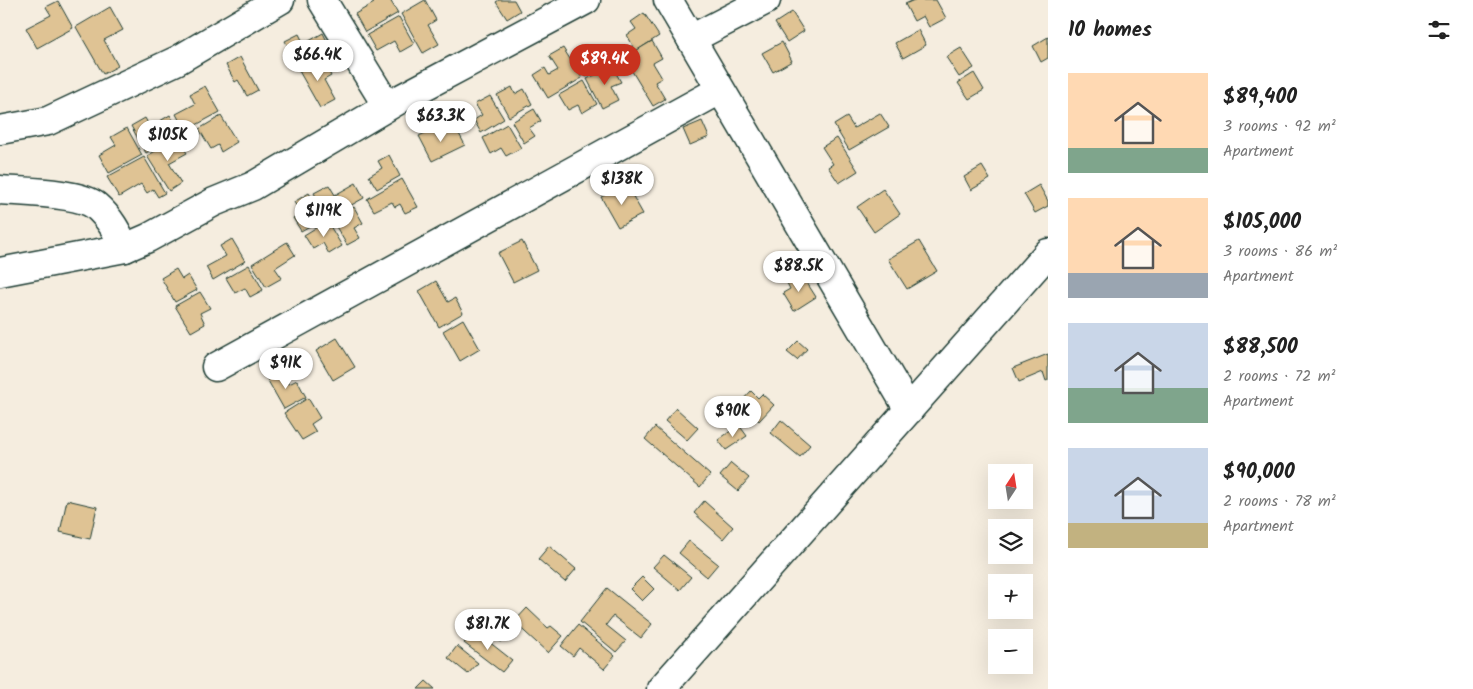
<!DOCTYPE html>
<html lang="en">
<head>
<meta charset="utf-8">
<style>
  body { margin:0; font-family:Kalam,sans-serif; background:#f6f6f6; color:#222; height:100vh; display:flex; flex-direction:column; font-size:19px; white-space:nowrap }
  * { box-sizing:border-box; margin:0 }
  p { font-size:16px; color:#767676 }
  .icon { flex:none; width:28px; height:28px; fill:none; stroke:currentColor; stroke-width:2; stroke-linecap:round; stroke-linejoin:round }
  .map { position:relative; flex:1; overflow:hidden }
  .details { display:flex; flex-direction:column; background:#fff; width:425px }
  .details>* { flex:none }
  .needle { width:32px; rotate:12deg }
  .tools { position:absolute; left:988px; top:464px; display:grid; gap:10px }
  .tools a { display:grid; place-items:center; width:45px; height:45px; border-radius:0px; background:#fff; box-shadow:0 5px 20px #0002; font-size:25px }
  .price { position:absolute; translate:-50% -42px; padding:0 11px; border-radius:18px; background:#fff; color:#222; font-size:16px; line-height:32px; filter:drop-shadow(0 1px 2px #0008) }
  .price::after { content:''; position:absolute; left:50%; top:30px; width:15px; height:11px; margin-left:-8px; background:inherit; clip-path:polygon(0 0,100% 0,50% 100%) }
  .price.current { background:#c8321e; color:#fff }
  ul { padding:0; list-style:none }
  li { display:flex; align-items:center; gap:15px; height:125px; padding:0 20px }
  li span { display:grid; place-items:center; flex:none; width:140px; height:100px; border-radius:0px; color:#555 }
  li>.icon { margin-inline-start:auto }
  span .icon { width:60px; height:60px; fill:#fffc; stroke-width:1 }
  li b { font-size:21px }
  h2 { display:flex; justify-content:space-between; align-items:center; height:60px; padding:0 20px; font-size:21px }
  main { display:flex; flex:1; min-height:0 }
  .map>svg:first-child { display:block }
</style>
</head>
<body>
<main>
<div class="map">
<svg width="1048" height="689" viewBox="0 0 1048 689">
  <rect width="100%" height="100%" fill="#f5eddf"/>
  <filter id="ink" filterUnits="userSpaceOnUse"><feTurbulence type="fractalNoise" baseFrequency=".02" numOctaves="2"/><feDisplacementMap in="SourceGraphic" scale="10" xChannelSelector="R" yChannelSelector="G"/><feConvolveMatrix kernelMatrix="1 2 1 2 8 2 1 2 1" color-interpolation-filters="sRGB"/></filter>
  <g filter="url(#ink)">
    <g fill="#dfc394" stroke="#1f3d34">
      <polygon points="372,0 390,0 398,13 365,32 355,14 374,3"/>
      <polygon points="425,0 436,20 428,25 439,44 423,53 401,14"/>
      <polygon points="499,0 514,0 520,11 507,19 496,2"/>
      <polygon points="914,0 936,0 946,18 929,27 923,16 914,21 905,4"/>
      <polygon points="58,1 73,28 37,48 26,28 51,15 46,7"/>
      <polygon points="110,7 123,30 104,40 118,66 103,74 76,27"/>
      <polygon points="792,12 804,31 787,42 775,23"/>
      <polygon points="644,13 659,36 636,51 627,35 636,29 631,22"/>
      <polygon points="399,17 414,44 400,52 394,41 376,51 367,35"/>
      <polygon points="918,30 926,45 903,58 895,43"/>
      <polygon points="323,33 331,49 299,66 285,41 299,34 304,44"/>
      <polygon points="1048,37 1048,58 1041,62 1033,46"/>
      <polygon points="652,41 662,58 653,63 662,78 655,82 665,99 653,106 624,58"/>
      <polygon points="782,42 792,61 773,72 762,53"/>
      <polygon points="586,45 592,54 602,49 610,63 586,77 572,53"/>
      <polygon points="563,48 582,78 548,98 534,75 545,68 549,75 558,70 549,56"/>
      <polygon points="961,48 974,68 959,77 946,57"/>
      <polygon points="240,57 258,90 247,96 238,80 235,82 226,65"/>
      <polygon points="322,58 331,76 324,80 335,100 320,108 299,71"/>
      <polygon points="612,66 621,82 611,86 618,100 602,108 587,79"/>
      <polygon points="974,73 984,90 969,99 958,83"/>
      <polygon points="584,81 597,104 582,113 578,105 568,110 559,95"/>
      <polygon points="205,86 220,112 185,131 176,114 195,104 190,94"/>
      <polygon points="512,87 515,94 524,89 532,104 509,117 497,95"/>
      <polygon points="490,96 504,119 481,133 474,120 482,115 475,104"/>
      <polygon points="534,109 541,121 529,128 535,136 524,143 512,122"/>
      <polygon points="880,113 889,127 849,150 834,125 847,117 854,128"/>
      <polygon points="170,115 181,134 146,153 131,126 145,118 150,127"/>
      <polygon points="221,116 237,142 221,152 218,145 211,149 199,129"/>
      <polygon points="702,121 709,137 690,145 683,129"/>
      <polygon points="507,124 521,148 506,156 501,148 491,154 483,138"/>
      <polygon points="127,128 142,155 109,173 99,155 116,145 111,137"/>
      <polygon points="456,128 465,145 432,161 419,136 433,129 437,137"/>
      <polygon points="177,138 187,153 169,163 181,183 169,191 147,156"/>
      <polygon points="837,138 858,171 839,183 828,167 833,164 822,147"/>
      <polygon points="389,155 400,176 377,189 369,176 382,168 378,161"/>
      <polygon points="144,157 165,193 158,197 153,189 147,193 141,184 119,197 107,177"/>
      <polygon points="982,166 990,179 971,190 964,177"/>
      <polygon points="402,179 418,207 405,213 400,204 395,207 392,202 374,211 367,199"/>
      <polygon points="356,183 364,198 328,218 314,193 329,185 335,195"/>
      <polygon points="626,184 643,214 618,227 601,197"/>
      <polygon points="1039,185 1048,201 1048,206 1035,213 1024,194"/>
      <polygon points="883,189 900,214 874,232 857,207"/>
      <polygon points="309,193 324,218 301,231 293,218 301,214 294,202"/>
      <polygon points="354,207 363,223 354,228 360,238 347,245 332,220"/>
      <polygon points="327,221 342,246 329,254 323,243 313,249 304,235"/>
      <polygon points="232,239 245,261 213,280 206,267 226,256 220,246"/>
      <polygon points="522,241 537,270 513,282 498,253"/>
      <polygon points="919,241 937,271 907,289 888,259"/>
      <polygon points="287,242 295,255 275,268 282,278 266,287 252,264"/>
      <polygon points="249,265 263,290 250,297 245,288 235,293 226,278"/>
      <polygon points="176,269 182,279 188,275 197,290 175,302 161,278"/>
      <polygon points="802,275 816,297 794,311 783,293 790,289 787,283"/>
      <polygon points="436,281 448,302 455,298 463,313 439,327 419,291"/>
      <polygon points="200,292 210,308 200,313 205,324 191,332 175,306"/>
      <polygon points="463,319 480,349 460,361 443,331"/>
      <polygon points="337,338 355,367 333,380 316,351"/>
      <polygon points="798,341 807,349 797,360 787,352"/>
      <polygon points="1048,354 1048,380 1046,381 1043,372 1019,382 1013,368"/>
      <polygon points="282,371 289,384 297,380 306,397 284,409 267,379"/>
      <polygon points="751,391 758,398 762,394 774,405 759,421 740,403"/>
      <polygon points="308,398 320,418 311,424 316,432 302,440 284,413"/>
      <polygon points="676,408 698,428 687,440 665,421"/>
      <polygon points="781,420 810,445 800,457 771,433"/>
      <polygon points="739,425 747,436 726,450 718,440"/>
      <polygon points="655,427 710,475 700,487 645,439"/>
      <polygon points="731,463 749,478 738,491 720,476"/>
      <polygon points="67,500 97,507 90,539 60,532"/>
      <polygon points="704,501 733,527 723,539 694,513"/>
      <polygon points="689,541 718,564 707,577 679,553"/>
      <polygon points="549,546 576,569 565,582 538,559"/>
      <polygon points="664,555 691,577 680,590 653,567"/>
      <polygon points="642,577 654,589 642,601 630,589"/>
      <polygon points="607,588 652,624 641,638 613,616 606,625 626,641 616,652 580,622"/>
      <polygon points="527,608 548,628 551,626 563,636 548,653 514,622"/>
      <polygon points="491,612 512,630 501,642 480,624"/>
      <polygon points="578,625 615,656 604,669 579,648 573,656 561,646"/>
      <polygon points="474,630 512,660 502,672 464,643"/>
      <polygon points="457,646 478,663 468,674 448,658"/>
      <polygon points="426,681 435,689 418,689"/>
    </g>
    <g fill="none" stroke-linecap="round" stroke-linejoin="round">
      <g stroke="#1f3d34" stroke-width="31">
        <g id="minor">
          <polyline points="322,0 387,106"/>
          <polyline points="668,0 691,39 766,0"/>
          <polyline points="691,39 909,410"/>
          <polyline points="0,130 48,121 178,60 280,0"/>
          <path d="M0 190C23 192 79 192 96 206 110 218 117 232 125 248L148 238 214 202 253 186 402 98 586 0"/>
          <polyline points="0,272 125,248"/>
          <polyline points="216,367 720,90"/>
          <polyline points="661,689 1048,253"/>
        </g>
      </g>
      <use href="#minor" stroke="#fff" stroke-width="28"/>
    </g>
  </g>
</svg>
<div class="tools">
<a><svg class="needle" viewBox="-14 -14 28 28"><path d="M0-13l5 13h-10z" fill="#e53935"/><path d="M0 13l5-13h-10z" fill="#767676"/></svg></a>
<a><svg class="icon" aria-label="layers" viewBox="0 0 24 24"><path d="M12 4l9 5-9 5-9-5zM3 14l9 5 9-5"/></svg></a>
<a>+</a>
<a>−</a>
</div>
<b class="price" style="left:318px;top:82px">$66.4K</b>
<b class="price current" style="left:605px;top:86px">$89.4K</b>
<b class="price" style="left:441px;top:143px">$63.3K</b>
<b class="price" style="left:168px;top:162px">$105K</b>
<b class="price" style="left:622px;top:206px">$138K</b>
<b class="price" style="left:324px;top:238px">$119K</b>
<b class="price" style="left:799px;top:293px">$88.5K</b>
<b class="price" style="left:286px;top:390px">$91K</b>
<b class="price" style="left:733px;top:438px">$90K</b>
<b class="price" style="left:488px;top:651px">$81.7K</b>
</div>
<section class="details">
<h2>10 homes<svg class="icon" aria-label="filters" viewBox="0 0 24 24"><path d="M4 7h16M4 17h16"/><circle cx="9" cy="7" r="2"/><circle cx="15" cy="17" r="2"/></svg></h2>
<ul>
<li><span style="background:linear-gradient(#ffd9b3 75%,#7fa58c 0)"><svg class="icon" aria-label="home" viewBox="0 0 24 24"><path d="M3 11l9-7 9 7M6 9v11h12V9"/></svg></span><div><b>$89,400</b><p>3 rooms · 92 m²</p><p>Apartment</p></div></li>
<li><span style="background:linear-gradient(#ffd9b3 75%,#9aa5b1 0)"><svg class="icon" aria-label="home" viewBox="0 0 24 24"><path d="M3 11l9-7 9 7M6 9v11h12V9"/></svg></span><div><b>$105,000</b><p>3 rooms · 86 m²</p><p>Apartment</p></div></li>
<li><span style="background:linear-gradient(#c9d6e8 65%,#7fa58c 0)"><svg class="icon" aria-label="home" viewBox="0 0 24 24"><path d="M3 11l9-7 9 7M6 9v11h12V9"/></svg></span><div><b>$88,500</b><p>2 rooms · 72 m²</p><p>Apartment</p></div></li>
<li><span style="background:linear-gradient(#c9d6e8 75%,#c2b280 0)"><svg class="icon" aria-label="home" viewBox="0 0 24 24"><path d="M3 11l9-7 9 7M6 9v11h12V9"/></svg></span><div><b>$90,000</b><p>2 rooms · 78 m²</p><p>Apartment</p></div></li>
</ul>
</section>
</main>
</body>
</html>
